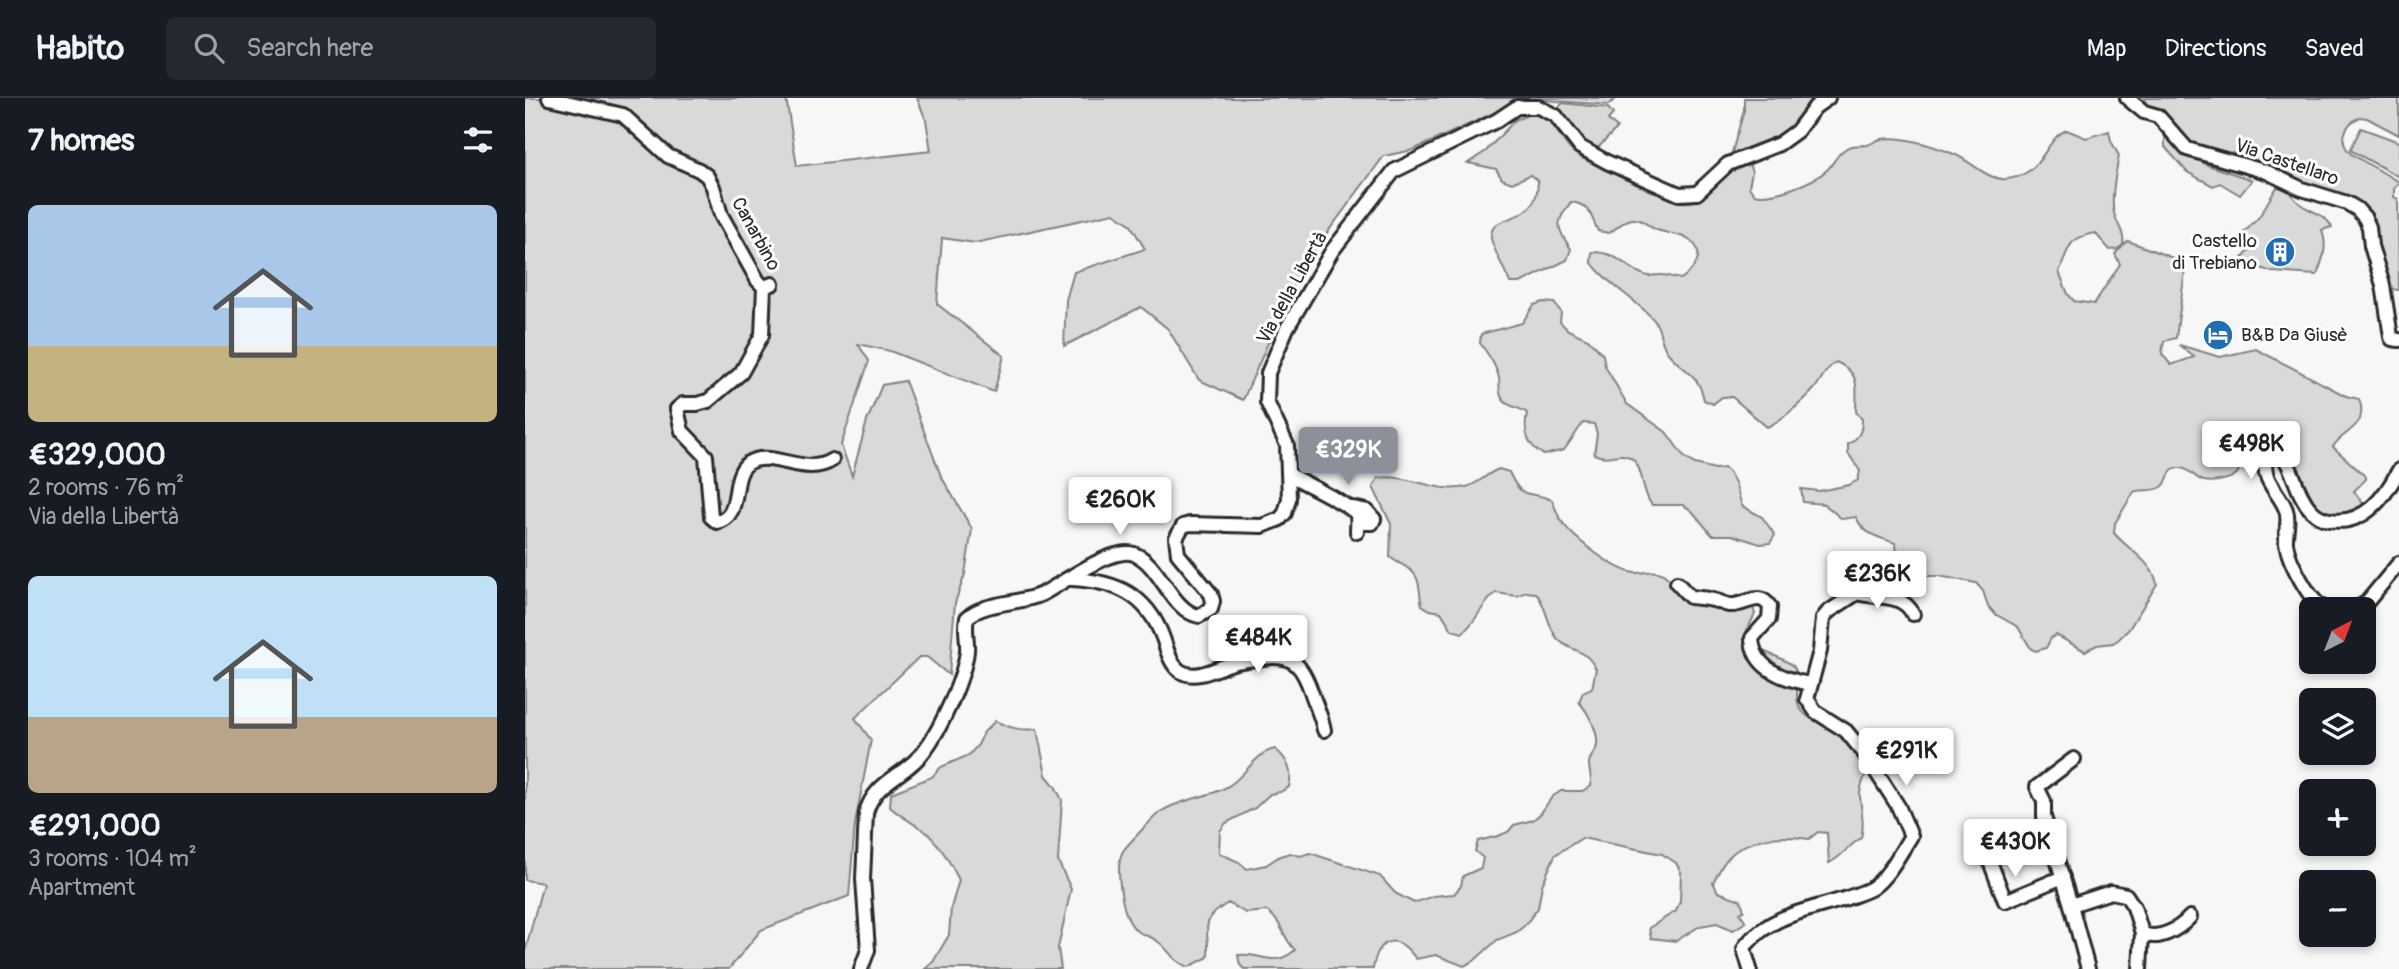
<!DOCTYPE html>
<html lang="en">
<head>
<meta charset="utf-8">
<style>
  body { margin:0; font-family:Pangolin,sans-serif; background:#242831; color:#f1f3f6; height:100vh; display:flex; flex-direction:column; font-size:26px; white-space:nowrap }
  * { box-sizing:border-box; margin:0 }
  p { font-size:23px; color:#9ea1a6 }
  .icon { flex:none; width:38px; height:38px; fill:none; stroke:currentColor; stroke-width:2; stroke-linecap:round; stroke-linejoin:round }
  .map { position:relative; flex:1; overflow:hidden }
  .panel { display:flex; flex-direction:column; background:#171b24; width:525px }
  .panel>* { flex:none }
  .needle { width:46px; rotate:42deg }
  .controls { position:absolute; left:1774px; top:499px; display:grid; gap:14px }
  .controls a { display:grid; place-items:center; width:77px; height:77px; border-radius:10px; background:#171b24; box-shadow:0 4px 10px #0003; font-size:35px }
  .price { position:absolute; translate:-50% -60px; padding:0 16px; border-radius:7px; background:#fff; color:#222; font-size:23px; line-height:46px; filter:drop-shadow(0 2px 4px #0008) }
  .price::after { content:''; position:absolute; left:50%; top:42px; width:21px; height:16px; margin-left:-10px; background:inherit; clip-path:polygon(0 0,100% 0,50% 100%) }
  .price.active { background:#8c9099; color:#fff }
  ul { padding:0; list-style:none }
  li { display:grid; align-content:center; gap:14px; height:371px; padding:0 28px }
  li span { display:grid; place-items:center; height:217px; border-radius:10px; color:#555 }
  li>.icon { margin-inline-start:auto }
  span .icon { width:126px; height:126px; fill:#fffc; stroke-width:1 }
  li b { font-size:30px }
  h2 { display:flex; justify-content:space-between; align-items:center; height:84px; padding:0 28px; font-size:30px }
  header { display:flex; align-items:center; gap:42px; box-sizing:border-box; height:98px; padding:0 35px; background:#171b24; border-bottom:2px solid #363941 }
  header strong { font-size:33px }
  nav { display:flex; gap:38px; margin-inline-start:auto; font-size:24px }
  .search { width:490px; height:63px; background:#242831; display:flex; align-items:center; gap:18px; box-sizing:border-box; padding:0 24px; border-radius:10px; color:#9ea1a6; font-size:26px }
  main { display:flex; flex:1; min-height:0 }
  .map>svg:first-child { display:block }
</style>
</head>
<body>
<header>
<strong>Habito</strong>
<div class="search"><svg class="icon" aria-label="search" viewBox="0 0 24 24"><circle cx="10" cy="10" r="6"/><path d="M15 15l6 6"/></svg>Search here</div>
<nav><a>Map</a><a>Directions</a><a>Saved</a></nav>
</header>
<main>
<section class="panel">
<h2>7 homes<svg class="icon" aria-label="filters" viewBox="0 0 24 24"><path d="M4 7h16M4 17h16"/><circle cx="9" cy="7" r="2"/><circle cx="15" cy="17" r="2"/></svg></h2>
<ul>
<li><span style="background:linear-gradient(#a9c7e8 65%,#c2b280 0)"><svg class="icon" aria-label="home" viewBox="0 0 24 24"><path d="M3 11l9-7 9 7M6 9v11h12V9"/></svg></span><div><b>€329,000</b><p>2 rooms · 76 m²</p><p>Via della Libertà</p></div></li>
<li><span style="background:linear-gradient(#bfe0f5 65%,#b9a48a 0)"><svg class="icon" aria-label="home" viewBox="0 0 24 24"><path d="M3 11l9-7 9 7M6 9v11h12V9"/></svg></span><div><b>€291,000</b><p>3 rooms · 104 m²</p><p>Apartment</p></div></li>
</ul>
</section>
<div class="map">
<svg width="1874" height="871" viewBox="0 0 1874 871">
  <rect width="100%" height="100%" fill="#f7f7f7"/>
  <filter id="ink" filterUnits="userSpaceOnUse"><feTurbulence type="fractalNoise" baseFrequency=".0143" numOctaves="2"/><feDisplacementMap in="SourceGraphic" scale="14" xChannelSelector="R" yChannelSelector="G"/><feConvolveMatrix kernelMatrix="1 2 1 2 8 2 1 2 1" color-interpolation-filters="sRGB"/></filter>
  <g filter="url(#ink)">
    <g fill="#d9d9d9" stroke="#828282" stroke-width="2" fill-rule="evenodd">
      <polygon points="0,0 261,0 272,68 406,53 401,22 392,0 1092,0 1083,7 1005,1 984,8 888,52 859,58 776,170 718,302 674,282 643,231 616,209 539,248 541,202 549,174 620,151 605,126 589,115 450,145 417,140 412,206 479,258 469,294 365,253 333,246 344,263 316,347 327,378 342,323 357,287 380,283 416,378 447,431 440,476 430,505 424,577 402,559 394,559 330,620 346,642 330,726 324,798 236,832 204,871 0,871 0,854 18,785 0,782"/>
      <polygon points="1219,0 1303,0 1252,42 1206,58 1219,12"/>
      <path d="M1619 0H1874V37L1842 20 1835 19C1819 26 1813 44 1826 56L1874 84 1869 91V99L1873 101 1874 192 1864 191 1843 114 1823 98 1781 87 1767 97C1779 115 1797 111 1807 129L1797 132C1803 148 1798 161 1792 177L1747 174 1715 163 1725 152 1715 143V139L1734 119 1752 89 1774 91C1735 75 1644 45 1623 10 1621 7 1621 3 1619 0Z"/>
      <polygon points="1037,5 1083,10 1088,16 1083,22 1092,30 1070,53 1063,50 1031,14"/>
      <path d="M1008 15C1030 20 1034 42 1049 55 1061 64 1142 102 1157 104 1188 108 1196 65 1224 66L1227 74 1224 89 1229 96C1247 101 1290 84 1303 71 1310 63 1315 51 1326 48 1331 47 1336 48 1342 47 1347 46 1351 42 1356 41 1379 37 1409 48 1429 56 1446 63 1463 83 1482 81 1520 77 1518 41 1542 32L1561 40 1584 33 1586 43 1594 58C1591 73 1585 101 1589 115 1592 127 1600 134 1598 147L1603 143 1661 165 1651 240 1639 243 1637 256 1646 267 1669 259 1654 247 1695 259 1731 251 1821 298 1834 301C1845 330 1816 333 1808 349L1841 379V381L1829 393 1839 407 1822 414 1805 416 1797 414 1783 398 1757 355 1734 363 1722 354 1714 360C1714 364 1715 368 1714 372 1711 382 1687 385 1679 383 1670 381 1664 369 1654 370 1642 370 1644 384 1637 389 1629 394 1618 391 1609 394L1590 425 1589 435C1602 451 1628 464 1632 486L1604 531 1593 542 1588 545 1572 547 1560 553 1531 537 1526 540 1521 550 1511 553 1506 551 1493 529 1470 516 1463 508 1458 493 1451 485 1414 478H1397L1382 472 1375 465 1370 445C1353 439 1339 437 1331 419L1317 421 1299 406 1278 404 1276 391 1294 393 1324 387 1333 382 1335 373 1323 355V346C1334 340 1337 334 1337 321L1331 314C1331 291 1337 275 1311 264 1300 271 1297 281 1290 290 1280 302 1256 323 1242 329L1207 299H1197L1188 306 1179 302C1173 274 1160 275 1144 256 1135 247 1137 232 1129 222 1110 200 1083 187 1066 164L1067 154C1092 154 1097 167 1117 176 1124 180 1127 177 1134 177 1141 176 1149 180 1156 181 1169 172 1183 154 1164 142 1155 135 1142 136 1132 132 1123 129 1118 120 1107 121 1098 122 1092 131 1084 135L1073 133C1065 117 1066 107 1046 104 1029 125 1032 130 1046 151L1042 162 995 185H985C981 174 967 149 966 140 964 111 1013 132 1013 83L1005 77 987 85 977 81 971 71 943 65 961 53 990 22ZM1570 135 1585 152 1592 151 1598 147 1590 156 1595 166 1569 206 1549 203 1543 196 1534 174C1545 150 1540 141 1570 135Z"/>
      <polygon points="1836,30 1874,44 1874,79 1825,52"/>
      <polygon points="1640,38 1680,66 1727,82 1715,97 1695,85 1688,88 1662,74 1640,49"/>
      <path d="M1018 204 1029 205 1036 214 1035 224 1043 232 1063 241 1071 249 1078 257 1080 268 1102 306 1141 334 1160 360 1170 366 1190 371 1200 370C1212 382 1212 393 1217 408L1237 419 1250 437 1245 445 1235 446 1207 437H1187L1167 413 1158 407H1127C1115 394 1120 364 1102 358 1090 354 1085 363 1069 356L1072 336 1069 326 1058 325 1039 352 1019 357C1002 348 998 334 1002 315 995 309 983 309 978 302 973 295 975 288 974 280 971 267 963 256 955 245L956 236 997 225 1009 207Z"/>
      <path d="M974 371 984 374C998 405 1003 391 1027 402 1030 409 1032 416 1036 422 1046 439 1086 469 1105 474 1111 476 1115 475 1121 474 1140 471 1144 481 1155 495L1227 507 1230 516 1221 534 1219 545C1233 553 1257 558 1268 568 1278 579 1266 600 1277 613 1285 623 1295 624 1305 629 1318 636 1338 652 1341 667 1343 678 1334 687 1335 698 1336 714 1340 724 1336 740 1324 747 1317 759 1304 765L1302 735 1293 734 1284 741C1256 736 1217 739 1199 765 1195 771 1192 778 1188 784L1193 794 1216 802 1219 813 1215 815 1221 824 1208 832 1192 825 1175 828 1151 843 1126 840 1124 830 1151 813 1155 803 1156 774 1151 765 1137 756 1057 740 1030 757 1017 787 1013 810 1000 827 992 834 972 842 949 863 939 868 911 857 891 861C872 834 853 839 848 871H719L715 867 713 857C736 854 749 871 770 852 757 839 759 826 742 813L721 815 703 805C672 824 685 831 683 859L664 869C644 862 646 852 632 843 625 837 615 838 609 830 597 817 589 769 598 753 603 746 629 719 635 714 655 701 680 700 700 690 720 680 729 655 750 651 763 661 768 673 764 689L755 694 745 696 730 710 701 725 695 733 694 755 714 764 722 771 741 767 755 758 765 755 775 758 785 755 855 778 870 795 889 805 908 798 929 796 936 788 938 778 956 770 958 760 950 753 953 743 973 738 983 734 989 727 1008 722 1016 715 1027 699 1036 693H1057L1066 688C1067 680 1064 674 1064 666 1064 659 1069 657 1071 651 1076 637 1063 614 1054 604L1058 594 1067 590 1071 571C1059 548 1045 555 1032 540 1022 528 1022 508 1011 495L1001 494 992 498 971 495C956 506 952 524 937 535L927 532 916 514 905 512 897 507C894 497 896 485 890 477 885 469 873 466 865 459L866 426 848 389 853 380C884 375 909 396 941 389 954 386 962 375 974 371Z"/>
      <path d="M470 623C485 630 496 633 512 631L521 677 530 688 537 702 533 763 546 791 533 850 536 871H400L408 864 424 837 426 810 434 782C426 765 412 742 397 731 386 724 375 718 365 709L366 695 407 679 416 669 444 657 453 647 459 634Z"/>
    </g>
    <g fill="none" stroke-linecap="round" stroke-linejoin="round">
      <g stroke="#2b2b2b" stroke-width="18">
        <g id="minor">
          <polyline points="24,0 98,17 143,58 174,72 182,78 188,89 196,117 233,183 239,189 247,186"/>
          <polyline points="1602,0 1619,14 1633,18 1662,51 1742,74 1777,91 1822,105 1832,111 1840,120 1844,129 1846,148 1858,187 1866,239 1867,241 1874,242"/>
          <path d="M239 189 237 237 216 275 183 303 172 306H158L152 311 157 333 181 358 186 419 192 424C219 418 204 379 223 365 246 350 280 380 307 362"/>
          <path d="M764 376C776 384 828 408 832 417 833 422 832 428 832 434"/>
          <polyline points="827,410 842,413 849,421 847,425 840,425 833,421"/>
          <path d="M546 481C590 483 622 496 638 540 642 551 645 566 655 573 671 584 695 568 711 564 720 562 729 561 738 560 769 555 778 569 787 596 791 608 797 620 799 632"/>
          <path d="M1152 485 1165 499C1173 500 1181 500 1188 502 1193 503 1199 506 1204 507 1220 509 1234 491 1245 509L1244 521 1227 540C1228 571 1259 581 1284 586"/>
          <path d="M1332 495C1352 501 1377 494 1388 516"/>
          <path d="M1800 511C1785 504 1763 462 1761 445 1760 434 1765 423 1761 412 1755 395 1736 382 1741 362L1748 356 1759 359C1770 376 1772 397 1786 412 1792 418 1797 421 1805 422 1839 428 1860 399 1874 372"/>
          <polyline points="1831,511 1842,504 1874,465"/>
          <polyline points="1549,661 1512,689 1519,703 1519,719 1546,807 1563,871"/>
          <polyline points="1458,745 1480,803 1538,779"/>
          <path d="M1546 807 1586 794 1601 797 1609 809 1617 835C1633 844 1654 831 1665 819"/>
          <path d="M336 871 343 852 338 781 341 715C349 683 381 678 399 653 416 631 439 580 442 553 443 542 439 531 442 520 457 504 496 506 517 496 538 485 588 448 609 456 635 465 646 513 674 518L686 511 688 503 686 496 653 456 651 440 658 428 665 426 737 428 755 421 760 415 764 401 762 347 742 304 743 275 762 230 807 153 869 73 971 23 992 9H1013L1031 18 1055 49 1082 64 1154 96 1172 95 1203 66 1254 46 1272 33 1290 9 1303 0"/>
          <path d="M1225 871 1219 851 1221 847C1247 816 1286 812 1322 800 1330 797 1340 794 1347 790 1364 778 1375 755 1386 738L1373 708 1339 655 1321 633 1291 614 1282 601 1295 553 1298 520 1303 514 1332 495 1329 466"/>
          <polyline points="1615,871 1617,835"/>
        </g>
      </g>
      <use href="#minor" stroke="#fff" stroke-width="12"/>
    </g>
  </g>
  <defs>
    <g id="building-disc" transform="scale(1.575)"><circle r="9.5" fill="#1f6fb2" stroke="#fff"/><path d="M-4-6H4V6H1V3H-1V6H-4ZM-2.5-4.3h1.7v1.8h-1.7ZM.8-4.3h1.7v1.8H.8ZM-2.5-1h1.7V.8h-1.7ZM.8-1h1.7V.8H.8Z" fill="#fff"/></g>
    <g id="hotel-disc" transform="scale(1.575)"><circle r="9.5" fill="#1f6fb2" stroke="#fff"/><path d="M-6-4.5h1.5V1H6V5H4.5V3h-9V5H-6ZM-4 0a1.8 1.8 0 1 1 3.6 0ZM.5 0V-2.5h3Q6-2.5 6 0Z" fill="#fff"/></g>
  </defs>
  <g fill-rule="evenodd">
    <use href="#building-disc" x="1755" y="154"/>
    <use href="#hotel-disc" x="1693" y="237"/>
  </g>
  <g text-anchor="middle" dominant-baseline="central" stroke-width="6" stroke-linejoin="round" paint-order="stroke">
    <g font-size="19" fill="#2b2b2b" stroke="#fff">
      <text transform="translate(1762 64) rotate(19)">Via Castellaro</text>
      <text transform="translate(231 136) rotate(61)">Canarbino</text>
      <text transform="translate(767 190) rotate(-61)">Via della Libertà</text>
    </g>
    <g font-size="19" fill="#2b2b2b" stroke="#fff" text-anchor="end">
      <text x="1732" y="143">Castello<tspan x="1732" dy="22">di Trebiano</tspan></text>
      <text x="1716" y="237" text-anchor="start">B&amp;B Da Giusè</text>
    </g>
  </g>
</svg>
<div class="controls">
<a><svg class="needle" viewBox="-14 -14 28 28"><path d="M0-13l5 13h-10z" fill="#e53935"/><path d="M0 13l5-13h-10z" fill="#9ea1a6"/></svg></a>
<a><svg class="icon" aria-label="layers" viewBox="0 0 24 24"><path d="M12 4l9 5-9 5-9-5zM3 14l9 5 9-5"/></svg></a>
<a>+</a>
<a>−</a>
</div>
<b class="price" style="left:1726px;top:383px">€498K</b>
<b class="price active" style="left:823px;top:389px">€329K</b>
<b class="price" style="left:595px;top:439px">€260K</b>
<b class="price" style="left:1352px;top:513px">€236K</b>
<b class="price" style="left:733px;top:577px">€484K</b>
<b class="price" style="left:1381px;top:690px">€291K</b>
<b class="price" style="left:1490px;top:781px">€430K</b>
</div>
</main>
</body>
</html>
